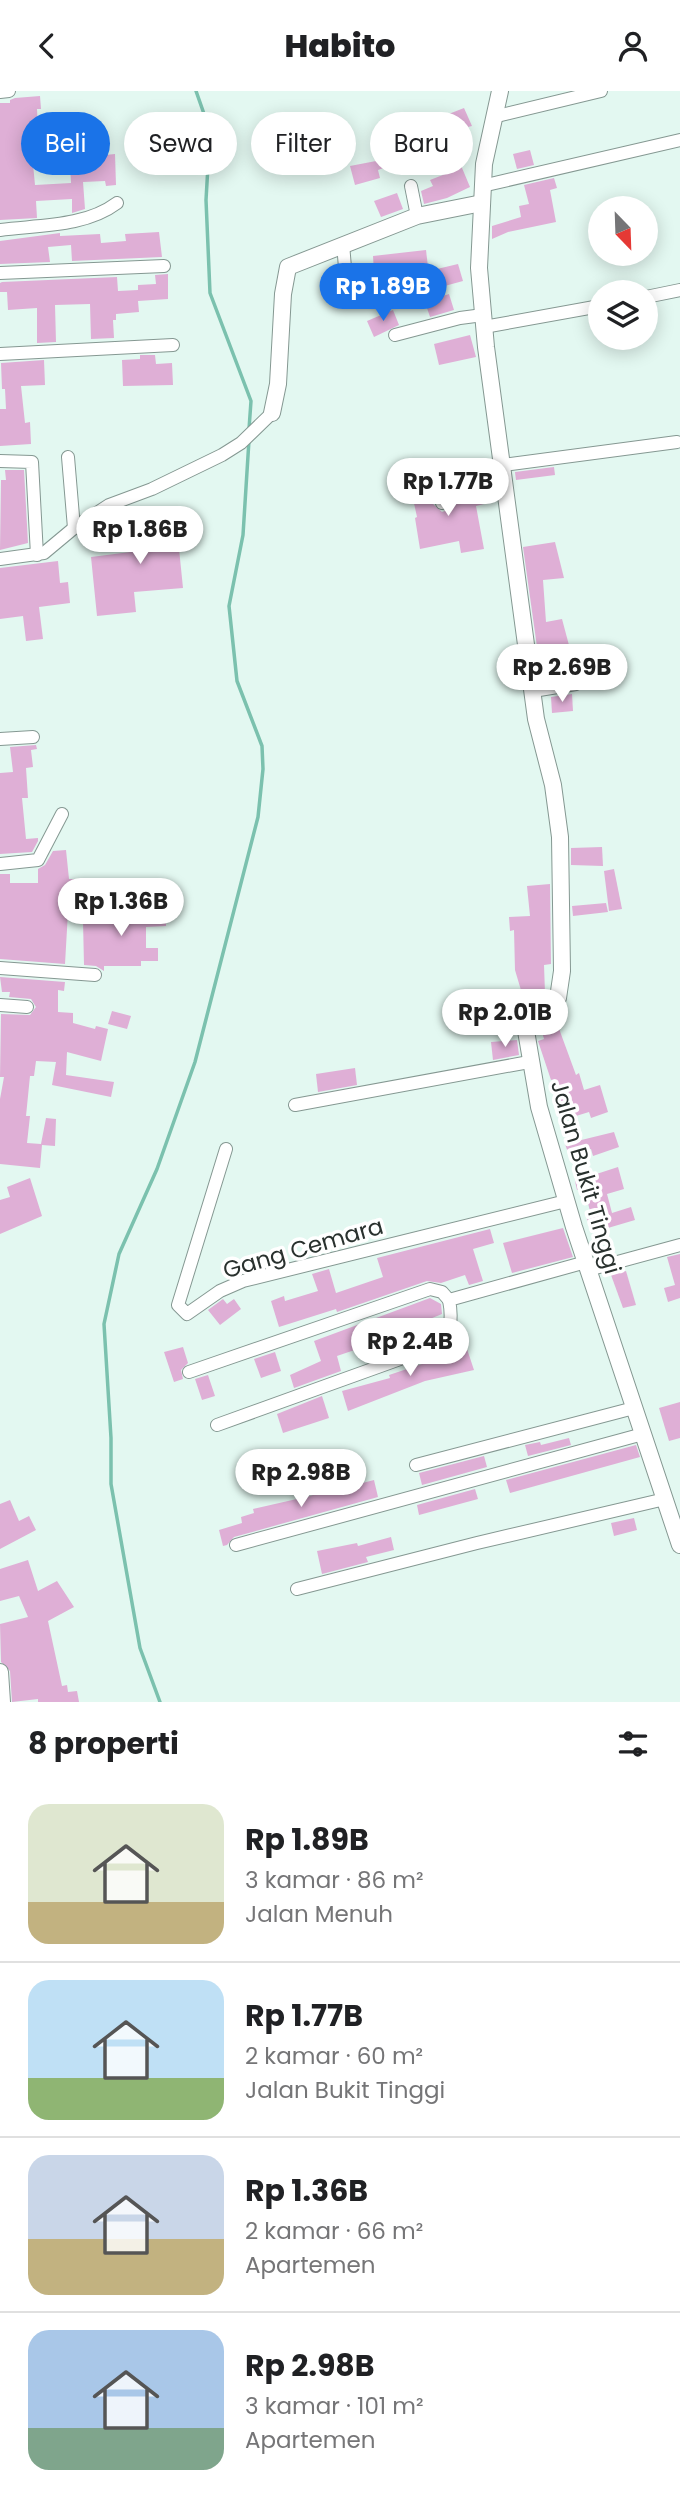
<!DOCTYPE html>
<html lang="id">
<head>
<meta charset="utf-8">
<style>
  body { margin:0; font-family:Poppins,sans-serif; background:#f2f2f2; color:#202124; height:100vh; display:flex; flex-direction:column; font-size:26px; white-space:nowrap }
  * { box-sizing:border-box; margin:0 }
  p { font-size:23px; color:#757577 }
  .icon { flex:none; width:38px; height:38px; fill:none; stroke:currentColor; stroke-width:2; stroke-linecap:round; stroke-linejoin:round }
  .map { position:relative; height:1611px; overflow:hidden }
  .side { display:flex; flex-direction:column; background:#fff; flex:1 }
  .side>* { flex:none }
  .top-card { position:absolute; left:21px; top:21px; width:639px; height:63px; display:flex; gap:14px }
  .needle { width:46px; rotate:157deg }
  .fabs { position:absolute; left:588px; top:105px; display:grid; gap:14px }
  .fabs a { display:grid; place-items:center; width:70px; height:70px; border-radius:50%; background:#fff; box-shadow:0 4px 18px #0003; font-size:35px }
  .price { position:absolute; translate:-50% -60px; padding:0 16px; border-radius:24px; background:#fff; color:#222; font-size:23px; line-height:46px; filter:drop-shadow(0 2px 4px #0008) }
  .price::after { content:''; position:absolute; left:50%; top:42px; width:21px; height:16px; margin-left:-10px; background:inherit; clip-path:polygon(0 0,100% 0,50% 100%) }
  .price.on { background:#1a73e8; color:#fff }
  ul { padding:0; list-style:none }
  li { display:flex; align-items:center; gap:21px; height:175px; padding:0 28px }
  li+li { border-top:2px solid #e0e0e0 }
  li span { display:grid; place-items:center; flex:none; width:196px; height:140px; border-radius:21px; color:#555 }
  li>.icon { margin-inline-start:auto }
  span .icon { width:84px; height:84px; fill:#fffc; stroke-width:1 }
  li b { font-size:30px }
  h2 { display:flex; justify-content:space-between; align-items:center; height:84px; padding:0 28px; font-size:30px }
  .chip { padding:0 24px; border-radius:32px; background:#fff; box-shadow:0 4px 18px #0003; font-size:24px; line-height:63px }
  .chip.on { background:#1a73e8; color:#fff }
  header { display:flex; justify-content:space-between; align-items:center; height:91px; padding:0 28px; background:#fff; font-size:32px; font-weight:800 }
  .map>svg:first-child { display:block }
</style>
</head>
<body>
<header><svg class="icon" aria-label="back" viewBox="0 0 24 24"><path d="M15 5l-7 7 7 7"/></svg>Habito<svg class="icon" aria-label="person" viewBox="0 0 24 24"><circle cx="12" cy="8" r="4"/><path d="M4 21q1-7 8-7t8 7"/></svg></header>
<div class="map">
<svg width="680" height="1611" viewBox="0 0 680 1611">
  <rect width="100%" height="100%" fill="#e3f8f1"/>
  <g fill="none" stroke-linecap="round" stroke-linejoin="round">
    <g stroke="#7bc1ae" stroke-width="3.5">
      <polyline points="196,0 210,40 206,109 210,202 251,310 249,338"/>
      <polyline points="160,1611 140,1557 111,1393 111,1347 104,1233 119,1163 157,1078 195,971 258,726 263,678 262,655 237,590 229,515 243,444 249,349"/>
    </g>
  </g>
  <g fill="#dfafd6" fill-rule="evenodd">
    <path d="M40 5 41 18H37L39 59 63 57V54L76 53V58L94 57 95 65 115 63 116 94 106 95 105 90 83 91 85 118 72 122V108L36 110 37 127 0 129V12H10V9L15 7ZM64 71V73H70L71 92 35 94 33 73Z"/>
    <polygon points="464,17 472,35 414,49 409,32 436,26 436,28"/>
    <polygon points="452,53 470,96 447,107 424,113 421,100 433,95 430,89 453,80 450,69 405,81 403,76"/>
    <polygon points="404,59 408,68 378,79 380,87 355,94 350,75 376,70"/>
    <polygon points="530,59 534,74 517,78 513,63"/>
    <polygon points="554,87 557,97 550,99 556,131 508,141 492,148 492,135 521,126 519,115 529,113 524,94"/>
    <polygon points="397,102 403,118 381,126 374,110"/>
    <polygon points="159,141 162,166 72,170 71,154 48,156 50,171 0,173 0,150 60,142 60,145 100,143 101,152 126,150 125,143"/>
    <polygon points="426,159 428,176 374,182 373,165"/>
    <polygon points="458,173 463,190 441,196 437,178"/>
    <polygon points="168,183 168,208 138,210 139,221 116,223 116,229 113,229 114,247 91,248 90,213 55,214 56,251 37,252 37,217 8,219 7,201 0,201 0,192 2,191 117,186 118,200 138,199 138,194 156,193 155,184"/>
    <polygon points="449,203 454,219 430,226 425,211"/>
    <polygon points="393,219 399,234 374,246 367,230"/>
    <polygon points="470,244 476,266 439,274 434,253"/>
    <polygon points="140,264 155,264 156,273 172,272 173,294 123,295 122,269 140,268"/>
    <polygon points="44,269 45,294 21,295 25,332 30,331 31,353 0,355 0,318 6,318 5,298 2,298 1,272"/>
    <polygon points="554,376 555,384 516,389 515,381"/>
    <polygon points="5,379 24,379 28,452 0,459 1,389 6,389"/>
    <polygon points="433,388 437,402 433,413 442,421 448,419 457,404 483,396 488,412 476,415 484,458 461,462 459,450 420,458 415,427 417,426 410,394"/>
    <polygon points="179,416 182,438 177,438 183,497 134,501 136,521 97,525 91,466 154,458 151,430 136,430 136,420"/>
    <polygon points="555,451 564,487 543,489 546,531 562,528 570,558 538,563 523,456"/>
    <polygon points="58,470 60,492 68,491 70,512 39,516 43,548 26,550 23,525 0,528 0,477"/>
    <polygon points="589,576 590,590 584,590 575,584 541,590 540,579"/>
    <polygon points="572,603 573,620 552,622 551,606"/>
    <polygon points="36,654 37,658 31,659 33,676 26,677 28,707 22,707 26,748 38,747 38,750 32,761 0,763 0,682 13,681 10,656"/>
    <polygon points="602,756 603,775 571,774 571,757"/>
    <polygon points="66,759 69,788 89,788 89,822 68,821 65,873 0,868 0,783 10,783 10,792 38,792 38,778 45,774 53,760"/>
    <polygon points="614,778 622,818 609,820 604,780"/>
    <polygon points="550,793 551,873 544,874 545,902 523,906 515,879 514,839 510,840 509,826 530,825 527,795"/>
    <polygon points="135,804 135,823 166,823 166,835 146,836 146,857 158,857 158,870 141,870 141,875 104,875 104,880 96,875 84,874 83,830 119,829 120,805"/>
    <polygon points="606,812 608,821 573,825 572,815"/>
    <polygon points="0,886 65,891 64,900 58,899 58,921 73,922 73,932 95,938 96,935 108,938 101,970 67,961 66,984 114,991 111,1006 52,994 56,971 36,970 34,985 30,985 26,1025 30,1025 27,1052 41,1053 46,1027 56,1028 55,1055 42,1054 40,1077 0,1073 0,1008 4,986 0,986 1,923 30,924 36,916 31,908 9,906 10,901 2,901"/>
    <polygon points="112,920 131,925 127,938 108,933"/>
    <polygon points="554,924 576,984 579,982 584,999 600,994 608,1021 591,1027 589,1021 563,1029 556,1008 561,1007 555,988 551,989 538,950 544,948 539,930"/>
    <polygon points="517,949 519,964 493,969 491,951"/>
    <polygon points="355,977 357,994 318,1001 316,983"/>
    <polygon points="614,1041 619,1056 593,1065 591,1058 569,1064 565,1053"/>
    <polygon points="618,1076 624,1098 607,1103 612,1122 631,1116 635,1129 591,1142 587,1128 592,1127 584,1098 577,1099 575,1090"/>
    <polygon points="30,1087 42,1125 0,1143 0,1109 10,1106 7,1096"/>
    <polygon points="563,1137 573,1166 512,1182 503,1152"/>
    <polygon points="490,1138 494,1152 473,1158 483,1190 469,1194 465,1184 441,1192 427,1190 337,1221 336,1218 279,1236 271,1210 284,1205 285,1210 318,1200 312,1183 329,1178 336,1202 383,1186 377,1167"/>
    <polygon points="680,1163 680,1207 668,1211 664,1197 675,1194 667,1166"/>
    <polygon points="626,1180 636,1214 623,1217 611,1184"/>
    <polygon points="430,1207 441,1213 442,1223 420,1232 422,1236 337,1265 341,1280 294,1297 290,1284 321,1270 314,1250"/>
    <polygon points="223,1208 227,1213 234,1208 241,1218 220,1234 208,1219"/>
    <polygon points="466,1255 474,1279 425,1290 348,1320 342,1300 390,1287 389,1284 449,1264 448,1261"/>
    <polygon points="183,1256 188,1272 181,1279 183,1288 174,1291 164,1261"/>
    <polygon points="275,1261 281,1280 261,1287 254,1268"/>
    <polygon points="208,1284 215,1305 202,1309 195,1288"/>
    <polygon points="322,1305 329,1327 283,1342 277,1323"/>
    <polygon points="680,1311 680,1347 669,1350 659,1317"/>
    <polygon points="569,1347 571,1354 528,1365 525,1354 540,1351 541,1354"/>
    <polygon points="636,1354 640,1366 510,1402 506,1389"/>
    <polygon points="484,1365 487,1376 422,1394 419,1382"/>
    <polygon points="374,1389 378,1406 234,1446 227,1454 223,1455 219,1439 242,1432 241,1426 254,1422 253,1418 310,1405 354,1390 355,1394"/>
    <polygon points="475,1398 478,1408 419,1424 417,1414"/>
    <polygon points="10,1409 19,1430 29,1425 36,1439 0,1458 0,1413"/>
    <polygon points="634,1427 637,1439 614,1445 611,1432"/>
    <polygon points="391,1446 394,1459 366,1466 368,1471 322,1483 317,1460 357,1452 358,1455"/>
    <polygon points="28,1469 38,1500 57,1490 74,1516 48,1530 62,1595 67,1594 68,1601 77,1600 79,1611 38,1611 38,1608 12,1611 10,1580 1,1571 0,1533 28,1526 19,1505 0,1510 0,1478"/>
  </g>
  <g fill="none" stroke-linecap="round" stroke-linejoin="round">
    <g stroke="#859892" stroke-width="14">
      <g id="minor">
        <polyline points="0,1 9,0"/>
        <polyline points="493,26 601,0"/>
        <polyline points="411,95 417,125"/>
        <polyline points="482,95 680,49"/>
        <path d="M0 139C39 134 85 136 117 112"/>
        <polyline points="343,153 347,200"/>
        <polyline points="0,182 164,175"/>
        <polyline points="646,206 680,199"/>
        <polyline points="484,236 600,215"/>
        <polyline points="395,244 460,227 483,224"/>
        <polyline points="0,263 173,254"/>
        <polyline points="68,366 74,437"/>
        <polyline points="0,370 32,371 37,464"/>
        <polyline points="503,374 677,351"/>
        <path d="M442 412C449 387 484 387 505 384"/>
        <polyline points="0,468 44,462 74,437 109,414 152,398 222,364 241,352 272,322"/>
        <polyline points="533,600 576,593"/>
        <polyline points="0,648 33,646"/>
        <polyline points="0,773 38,769 62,723"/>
        <polyline points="0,877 95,884"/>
        <polyline points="0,914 27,916"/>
        <polyline points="295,1014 529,971"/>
        <polyline points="226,1058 178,1214 187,1223 220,1200 243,1190 566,1110"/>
        <polyline points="588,1179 680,1154"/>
        <polyline points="189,1281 430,1198 442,1201 449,1209"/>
        <path d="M217 1334 439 1254C452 1244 452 1224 449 1209L586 1171"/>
        <polyline points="416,1374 634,1317"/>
        <polyline points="236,1454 643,1343"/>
        <polyline points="297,1498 477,1452 665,1408"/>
      </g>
    </g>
    <g stroke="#859892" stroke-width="18">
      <g id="tertiary">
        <polyline points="500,0 484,73 479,177 486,256 536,628 553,694 560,746 562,880 558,907 529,924 525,934 539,1016 574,1136 680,1454"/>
        <polyline points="272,322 278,293 283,203 288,176 417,125 482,112"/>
        <polyline points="0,1581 2,1611"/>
      </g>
    </g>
    <use href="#minor" stroke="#fff" stroke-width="12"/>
    <use href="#tertiary" stroke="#fff" stroke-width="16"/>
  </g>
  <g text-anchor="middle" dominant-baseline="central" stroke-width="7" stroke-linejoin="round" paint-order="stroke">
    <g font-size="23" fill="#29312e" stroke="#fff">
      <text transform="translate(586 1086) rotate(74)">Jalan Bukit Tinggi</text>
      <text transform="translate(303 1157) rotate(-16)">Gang Cemara</text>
    </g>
  </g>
</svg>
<div class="fabs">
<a><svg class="needle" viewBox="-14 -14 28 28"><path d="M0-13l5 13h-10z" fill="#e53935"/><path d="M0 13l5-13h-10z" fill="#757577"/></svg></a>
<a><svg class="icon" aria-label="layers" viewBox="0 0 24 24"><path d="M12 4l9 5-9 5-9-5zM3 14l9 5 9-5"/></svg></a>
</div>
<b class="price on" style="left:383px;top:232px">Rp 1.89B</b>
<b class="price" style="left:448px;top:427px">Rp 1.77B</b>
<b class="price" style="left:140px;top:475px">Rp 1.86B</b>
<b class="price" style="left:562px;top:613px">Rp 2.69B</b>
<b class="price" style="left:121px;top:847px">Rp 1.36B</b>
<b class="price" style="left:505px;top:958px">Rp 2.01B</b>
<b class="price" style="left:410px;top:1287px">Rp 2.4B</b>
<b class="price" style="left:301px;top:1418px">Rp 2.98B</b>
<div class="top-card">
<a class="chip on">Beli</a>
<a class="chip">Sewa</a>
<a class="chip">Filter</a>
<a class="chip">Baru</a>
</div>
</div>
<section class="side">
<h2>8 properti<svg class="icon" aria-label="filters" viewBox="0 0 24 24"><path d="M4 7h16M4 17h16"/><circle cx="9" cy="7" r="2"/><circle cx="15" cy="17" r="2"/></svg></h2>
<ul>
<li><span style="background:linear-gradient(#dfe7d0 70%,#c2b280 0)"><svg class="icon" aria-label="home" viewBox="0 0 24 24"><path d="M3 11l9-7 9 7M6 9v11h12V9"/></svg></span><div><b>Rp 1.89B</b><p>3 kamar · 86 m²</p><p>Jalan Menuh</p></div></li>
<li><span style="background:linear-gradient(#bfe0f5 70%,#8fb573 0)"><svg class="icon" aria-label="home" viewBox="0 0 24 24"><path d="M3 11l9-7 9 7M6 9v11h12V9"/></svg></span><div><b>Rp 1.77B</b><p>2 kamar · 60 m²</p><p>Jalan Bukit Tinggi</p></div></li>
<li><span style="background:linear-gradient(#c9d6e8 60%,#c2b280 0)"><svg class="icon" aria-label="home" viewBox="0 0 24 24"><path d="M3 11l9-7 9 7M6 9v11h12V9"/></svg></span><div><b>Rp 1.36B</b><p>2 kamar · 66 m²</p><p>Apartemen</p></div></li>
<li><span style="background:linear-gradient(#a9c7e8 70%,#7fa58c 0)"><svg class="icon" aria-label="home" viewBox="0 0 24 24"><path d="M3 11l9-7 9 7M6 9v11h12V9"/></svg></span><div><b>Rp 2.98B</b><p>3 kamar · 101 m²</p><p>Apartemen</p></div></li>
</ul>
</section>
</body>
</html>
